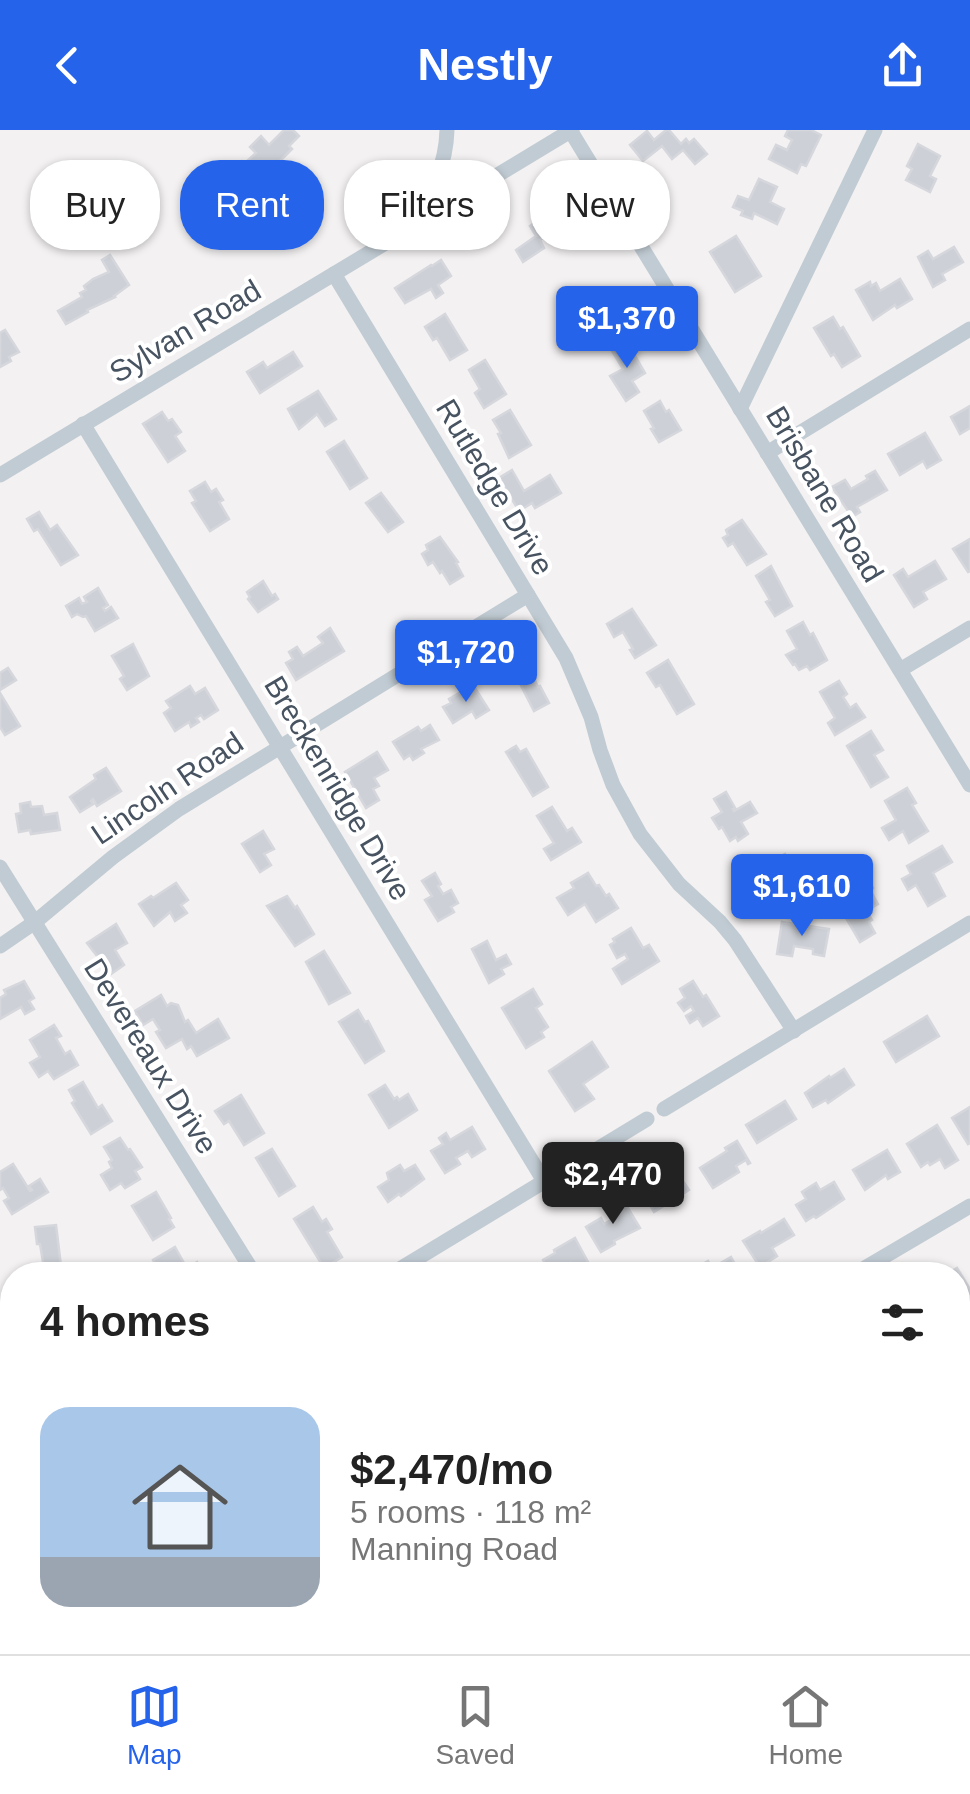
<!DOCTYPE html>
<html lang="en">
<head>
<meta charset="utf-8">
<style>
  body { margin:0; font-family:Helvetica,sans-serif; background:#f2f2f2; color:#222; height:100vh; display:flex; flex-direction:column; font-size:38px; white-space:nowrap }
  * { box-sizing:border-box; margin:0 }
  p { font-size:32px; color:#767676 }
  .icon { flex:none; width:55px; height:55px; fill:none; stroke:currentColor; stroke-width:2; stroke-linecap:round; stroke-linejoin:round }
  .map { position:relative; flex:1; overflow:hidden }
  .details { position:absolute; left:0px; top:1132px; width:970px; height:392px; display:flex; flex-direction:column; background:#fff; border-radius:40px 40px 0 0; box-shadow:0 2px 8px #0004 }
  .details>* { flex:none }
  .guide { position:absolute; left:30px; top:30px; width:910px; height:90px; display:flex; gap:20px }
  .price { position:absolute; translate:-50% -85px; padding:0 22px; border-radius:10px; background:#2563eb; color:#fff; font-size:32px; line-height:65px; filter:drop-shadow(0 2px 5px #0008) }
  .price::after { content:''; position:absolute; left:50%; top:60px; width:30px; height:22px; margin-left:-15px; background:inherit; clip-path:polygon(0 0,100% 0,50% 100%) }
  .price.current { background:#222; color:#fff }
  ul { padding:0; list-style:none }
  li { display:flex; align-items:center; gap:30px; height:250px; padding:0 40px }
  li+li { border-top:2px solid #e0e0e0 }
  li span { display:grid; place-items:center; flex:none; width:280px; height:200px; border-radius:30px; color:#555 }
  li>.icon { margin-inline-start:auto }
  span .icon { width:120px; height:120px; fill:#fffc; stroke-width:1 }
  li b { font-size:42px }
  h2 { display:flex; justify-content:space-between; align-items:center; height:120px; padding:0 40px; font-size:42px }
  .pill { padding:0 35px; border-radius:40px; background:#fff; box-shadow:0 2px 8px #0004; font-size:35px; line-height:90px }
  .pill.current { background:#2563eb; color:#fff }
  header { display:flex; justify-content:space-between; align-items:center; height:130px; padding:0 40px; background:#2563eb; color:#fff; font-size:45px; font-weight:600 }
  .menu { display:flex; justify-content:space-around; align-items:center; height:140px; border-top:2px solid #e0e0e0; background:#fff; font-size:28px; color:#767676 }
  .menu a { display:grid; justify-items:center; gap:5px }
  .menu .current { color:#2563eb }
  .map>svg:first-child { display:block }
</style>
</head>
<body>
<header><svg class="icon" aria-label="back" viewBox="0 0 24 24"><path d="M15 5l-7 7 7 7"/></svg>Nestly<svg class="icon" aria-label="share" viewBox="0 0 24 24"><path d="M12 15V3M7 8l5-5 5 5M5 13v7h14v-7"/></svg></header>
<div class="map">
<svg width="970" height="1524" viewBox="0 0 970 1524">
  <rect width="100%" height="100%" fill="#f3f1f1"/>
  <g fill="#cdd0d6" stroke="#d5d7dd" stroke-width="2.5">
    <polygon points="284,0 293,0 299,6 289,16 292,19 273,38 278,42 252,67 247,62 237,72 240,75 236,79 241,84 228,96 209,77 205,81 199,75 215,59 220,58 224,61 232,53 226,47 242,31 245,33 256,23 250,17 261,6 269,15"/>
    <polygon points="666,0 669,0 681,14 686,9 689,13 694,9 707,24 695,34 683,20 672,29 662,16 643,31 630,15 647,1 654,10"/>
    <polygon points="788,0 811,0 821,5 806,36 801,34 797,43 769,29 776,15 787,20 792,10 785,6"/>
    <polygon points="918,14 940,26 930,46 936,49 930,62 906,50 912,39 907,36"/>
    <polygon points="759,49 777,57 770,72 784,79 777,94 754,83 752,89 741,85 743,81 733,77 738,66 749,70"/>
    <polygon points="554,81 563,95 540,110 544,118 523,132 516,120 536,106 530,96"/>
    <polygon points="736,106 761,146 735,162 710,122"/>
    <polygon points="954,117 963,132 942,144 945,150 933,157 918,127 928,121 933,129"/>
    <polygon points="110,125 129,155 114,166 115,167 87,180 88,182 66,194 58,181 82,167 80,163 86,160 84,156 93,149 109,142 102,130"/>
    <polygon points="441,130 451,146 438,155 443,163 436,168 431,159 405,173 395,158 431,135 432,136"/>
    <polygon points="900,149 912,169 897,178 895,175 873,190 856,160 870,152 871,156 876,153 880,161"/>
    <polygon points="445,184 467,220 450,230 437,208 433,210 425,197"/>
    <polygon points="833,187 840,199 843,197 860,226 842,237 834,224 831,226 814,198"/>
    <polygon points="5,200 19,222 9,227 11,231 0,237 0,203"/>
    <polygon points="627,212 645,243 632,251 639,262 626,271 610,246 623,239 612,221"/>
    <polygon points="293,222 302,236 260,263 247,242 263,232 267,238"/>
    <polygon points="485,230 506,264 484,278 475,263 480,259 469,240"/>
    <polygon points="318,261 336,289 325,296 317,284 299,299 288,279"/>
    <polygon points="660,271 666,282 669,280 681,300 659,312 651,299 654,298 644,281"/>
    <polygon points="970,276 970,298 960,304 951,287"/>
    <polygon points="510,280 531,315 509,328 498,304 501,303 493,290"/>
    <polygon points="162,282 168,291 172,289 181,302 175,306 185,321 168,332 143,294"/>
    <polygon points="925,303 941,330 927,338 923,331 900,345 888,324"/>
    <polygon points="344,311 367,348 350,359 327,322"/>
    <polygon points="512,340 524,361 550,345 561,363 535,378 532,373 519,381 499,348"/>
    <polygon points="875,341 887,360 857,377 860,382 852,387 832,357 845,350 851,359 868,349 866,346"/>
    <polygon points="205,352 211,362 216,359 223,370 219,372 229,389 210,401 192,373 196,371 190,361"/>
    <polygon points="381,363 403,392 388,402 366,373"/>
    <polygon points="39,382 50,400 57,395 78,425 61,435 38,399 34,401 27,389"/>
    <polygon points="742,390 766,424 747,435 733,413 728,416 723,408 728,405 726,400"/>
    <polygon points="440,407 458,432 456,433 463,446 450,454 442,441 440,443 433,432 428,435 422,424 428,420 426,415"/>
    <polygon points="970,409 970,441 968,442 953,419"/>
    <polygon points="935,431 946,449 923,462 927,469 914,477 894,445 903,439 908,447"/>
    <polygon points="771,436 792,476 775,486 766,472 770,470 756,446"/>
    <polygon points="263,451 272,466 275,464 278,469 258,482 248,469 250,467 247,462"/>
    <polygon points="98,458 108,475 103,478 105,481 111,477 118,488 95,501 86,486 83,487 77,484 72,487 66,476 79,468 82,474 87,472 84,467"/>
    <polygon points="632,479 656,515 635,528 630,520 633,519 623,502 614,507 607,494"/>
    <polygon points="803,492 810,505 813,503 827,530 810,540 807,536 799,540 795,534 793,535 786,525 797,519 787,501"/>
    <polygon points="330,498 344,521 296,550 286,533 293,529 289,522 297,517 303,526 323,513 318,507"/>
    <polygon points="133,514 149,546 127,560 120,549 124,546 112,526"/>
    <polygon points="524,527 538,557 540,556 549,573 534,581 511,536"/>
    <polygon points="668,530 694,574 677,584 660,555 656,557 647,543"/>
    <polygon points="8,538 16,550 0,560 0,543"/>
    <polygon points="839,551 847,564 843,567 850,578 856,574 865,587 835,605 828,593 835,588 820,562"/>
    <polygon points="473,555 489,580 476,588 472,581 453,593 443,577 451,573 449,569"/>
    <polygon points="190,556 195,564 205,558 218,580 204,589 201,585 196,588 199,592 191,597 189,592 175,601 164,583 171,578 166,571"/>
    <polygon points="0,563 20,596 5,605 0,597"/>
    <polygon points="430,595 439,610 421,619 424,623 413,630 410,625 404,629 393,612 418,597 421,601"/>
    <polygon points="871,601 883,620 874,625 888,647 871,657 847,616"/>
    <polygon points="516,616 520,622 526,619 548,657 533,666 506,622"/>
    <polygon points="377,622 388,640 374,648 379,656 373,659 379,670 366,678 345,642"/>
    <polygon points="106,638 121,661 97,676 93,669 91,671 93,674 80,682 70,667 96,649 94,645"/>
    <polygon points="907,658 916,673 912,675 928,701 909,713 903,701 889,710 882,698 896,690 885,671"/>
    <polygon points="726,662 735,678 733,679 734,681 750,672 757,683 741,692 748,704 738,711 736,707 730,711 722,697 719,699 712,688 722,682 714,669"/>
    <polygon points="30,672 31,677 42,676 44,685 57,683 60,700 31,704 30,700 19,702 16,684 21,683 20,674"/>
    <polygon points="552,677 567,701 572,698 581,712 551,730 544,719 554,713 537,686"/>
    <polygon points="263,701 274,719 264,724 271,735 260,742 242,714"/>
    <polygon points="942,716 952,732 933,743 945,766 928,776 916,755 908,760 902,749 911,744 907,736"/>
    <polygon points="785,724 800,750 783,760 784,762 772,769 764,755 772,750 764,736"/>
    <polygon points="435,743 441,754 438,756 443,764 451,760 458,773 451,777 454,782 438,791 425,770 432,766 422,751"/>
    <polygon points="588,743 596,756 599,755 606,766 609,764 618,778 596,792 585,774 568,785 557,768 574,758 571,753"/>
    <polygon points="867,749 873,758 870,760 878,774 866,781 872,790 869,792 875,803 860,812 839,776 846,772 843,767 851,762 850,759"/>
    <polygon points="176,753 188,770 181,775 187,783 175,791 170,782 154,796 139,774 151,766 153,768"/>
    <polygon points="287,766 295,778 297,776 314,804 295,816 267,776"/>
    <polygon points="782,792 829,799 824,826 813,824 813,819 794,816 792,826 777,824"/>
    <polygon points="116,794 127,813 115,820 124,835 111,844 87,813"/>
    <polygon points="631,798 643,818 649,815 659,831 622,854 613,839 628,829 625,824 617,828 610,815 615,812 613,809"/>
    <polygon points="487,811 496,830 506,825 511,834 501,839 504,844 489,853 472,819"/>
    <polygon points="324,821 350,863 329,874 306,832"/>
    <polygon points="24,851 34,868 29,871 34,879 25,884 21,877 0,889 0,868 6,864 4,860"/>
    <polygon points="693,851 703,867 706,865 719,886 703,896 698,888 690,893 686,886 694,881 691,876 684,881 678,873 685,868 680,859"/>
    <polygon points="533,859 542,874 536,878 548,897 541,902 544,907 526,918 502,878"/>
    <polygon points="161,865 167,876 171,873 178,875 185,892 188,890 196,903 218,889 229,908 197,926 191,916 187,919 182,909 166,918 156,902 160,900 153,889 143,895 135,881"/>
    <polygon points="358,880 365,892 368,891 384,921 365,933 339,892"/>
    <polygon points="927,886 939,906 896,932 884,912"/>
    <polygon points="54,895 61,906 56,908 65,924 70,921 78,935 54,949 48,941 39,947 30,933 40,927 30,910"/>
    <polygon points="592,912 608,937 583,954 594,969 575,981 549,941"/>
    <polygon points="844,939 854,955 828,973 826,970 813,977 805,963 829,946 830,948"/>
    <polygon points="83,952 98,978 102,975 112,991 91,1004 72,973 75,971 69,960"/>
    <polygon points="385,955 394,969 397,967 399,970 408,964 417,980 389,998 369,965"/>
    <polygon points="241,965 264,1003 244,1015 229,991 224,994 215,981"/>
    <polygon points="785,971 796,989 757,1013 746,995"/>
    <polygon points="970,977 970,1013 968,1014 952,988"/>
    <polygon points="937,995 958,1030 945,1038 940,1029 930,1035 928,1032 921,1037 907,1014"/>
    <polygon points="472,997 485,1019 472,1027 468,1021 456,1028 460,1034 445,1043 431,1021 443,1014 439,1008 446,1003 450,1010"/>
    <polygon points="120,1008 128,1020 130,1019 142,1037 135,1041 140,1049 125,1058 121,1053 110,1060 101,1045 112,1038 109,1032 112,1030 104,1017"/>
    <polygon points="737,1011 750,1033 748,1034 746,1030 736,1036 739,1042 713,1058 700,1038 727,1021 725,1018"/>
    <polygon points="272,1019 295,1056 279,1066 256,1028"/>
    <polygon points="887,1020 900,1042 888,1049 886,1045 865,1060 853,1040"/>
    <polygon points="13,1034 30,1061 32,1060 29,1056 40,1049 48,1062 12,1084 4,1071 9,1068 3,1058 0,1060 0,1042"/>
    <polygon points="400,1035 404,1041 415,1035 424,1049 401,1066 399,1064 388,1072 378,1057 389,1050 387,1043"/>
    <polygon points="678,1044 689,1060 654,1082 642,1061 665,1047 667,1051"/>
    <polygon points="834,1052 844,1069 816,1088 814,1086 806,1091 796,1075 806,1069 802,1062 816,1053 820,1060"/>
    <polygon points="156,1062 171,1088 169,1089 174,1097 153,1110 132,1076"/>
    <polygon points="623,1070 640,1098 614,1111 615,1114 601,1122 586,1097 601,1088 604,1094 611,1090 606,1081"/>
    <polygon points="313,1077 322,1092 326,1089 332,1099 327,1102 342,1127 324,1138 294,1089"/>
    <polygon points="784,1089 794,1105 772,1118 777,1126 760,1137 743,1111 760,1101 761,1103"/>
    <polygon points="56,1095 61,1136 44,1138 40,1114 37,1114 35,1097"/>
    <polygon points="575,1108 588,1132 575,1140 571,1133 556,1145 551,1145 543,1130 555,1123 554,1120"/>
    <polygon points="175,1117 184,1133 178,1137 181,1142 197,1132 204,1145 161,1145 153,1130"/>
    <polygon points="731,1127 741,1145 700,1145 696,1138 708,1131 712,1138"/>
    <polygon points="957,1138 970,1159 970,1163 958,1171 958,1145 945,1145"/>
    <polygon points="112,1512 139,1512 147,1524 123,1524 117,1515 115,1516"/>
    <polygon points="316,1512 352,1512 355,1518 344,1524 306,1524 303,1520"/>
    <polygon points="543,1512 566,1512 571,1520 564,1524 527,1524 526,1522"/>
    <polygon points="745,1512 772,1512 775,1518 766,1524 752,1524"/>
    <polygon points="954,1512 963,1524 936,1524"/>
  </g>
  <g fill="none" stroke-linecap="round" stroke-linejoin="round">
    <g stroke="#c1cbd3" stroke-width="15">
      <polyline points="570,0 970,655"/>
      <polyline points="413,96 572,0"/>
      <polyline points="334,144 566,528 591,587 600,620 613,655 640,704 679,754 720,792 735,810 794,901"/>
      <polyline points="740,279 875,0"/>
      <polyline points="83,294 544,1051"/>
      <polyline points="767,323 970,199"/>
      <path d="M0 345 412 97C430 65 446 38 447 0"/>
      <polyline points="900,540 970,498"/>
      <polyline points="0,737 255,1145"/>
      <polyline points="0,816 35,792 113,727 179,679 528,465"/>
      <polyline points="664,979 970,793"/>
      <polyline points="390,1145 647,989"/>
      <polyline points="853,1145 970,1076"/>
      <polyline points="958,1345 970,1337"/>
      <polyline points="958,1377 970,1398"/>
      <polyline points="0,1430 12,1412"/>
      <polyline points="0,1463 12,1473"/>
      <polyline points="53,1512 63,1524"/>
      <polyline points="234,1524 253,1512"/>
      <polyline points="665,1524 684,1512"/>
    </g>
  </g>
  <g text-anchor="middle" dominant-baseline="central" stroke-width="8" stroke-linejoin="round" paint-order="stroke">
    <g font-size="30" fill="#475360" stroke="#fff">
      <text transform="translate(185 201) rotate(-31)">Sylvan Road</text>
      <text transform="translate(495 357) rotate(59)">Rutledge Drive</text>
      <text transform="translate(825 364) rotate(59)">Brisbane Road</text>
      <text transform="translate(167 658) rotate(-34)">Lincoln Road</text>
      <text transform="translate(338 658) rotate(59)">Breckenridge Drive</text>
      <text transform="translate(151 926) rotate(58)">Devereaux Drive</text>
    </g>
  </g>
</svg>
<b class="price" style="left:627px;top:241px">$1,370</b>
<b class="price" style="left:466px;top:575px">$1,720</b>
<b class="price" style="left:802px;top:809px">$1,610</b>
<b class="price current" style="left:613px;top:1097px">$2,470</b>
<div class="guide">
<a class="pill">Buy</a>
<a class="pill current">Rent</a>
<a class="pill">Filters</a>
<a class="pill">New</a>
</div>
<section class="details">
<h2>4 homes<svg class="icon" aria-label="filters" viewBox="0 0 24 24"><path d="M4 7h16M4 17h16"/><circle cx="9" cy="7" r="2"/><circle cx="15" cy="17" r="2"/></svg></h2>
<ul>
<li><span style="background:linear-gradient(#a9c7e8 75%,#9aa5b1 0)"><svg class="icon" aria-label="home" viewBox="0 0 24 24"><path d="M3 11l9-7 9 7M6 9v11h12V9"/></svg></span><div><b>$2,470/mo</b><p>5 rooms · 118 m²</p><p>Manning Road</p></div></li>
</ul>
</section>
</div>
<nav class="menu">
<a class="current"><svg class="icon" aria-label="map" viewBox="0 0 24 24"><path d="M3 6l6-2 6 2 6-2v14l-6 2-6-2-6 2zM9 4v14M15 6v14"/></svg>Map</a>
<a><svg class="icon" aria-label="saved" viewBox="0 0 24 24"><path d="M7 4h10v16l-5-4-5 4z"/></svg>Saved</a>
<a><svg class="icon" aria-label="home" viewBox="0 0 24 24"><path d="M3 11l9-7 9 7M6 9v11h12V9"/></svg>Home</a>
</nav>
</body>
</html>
